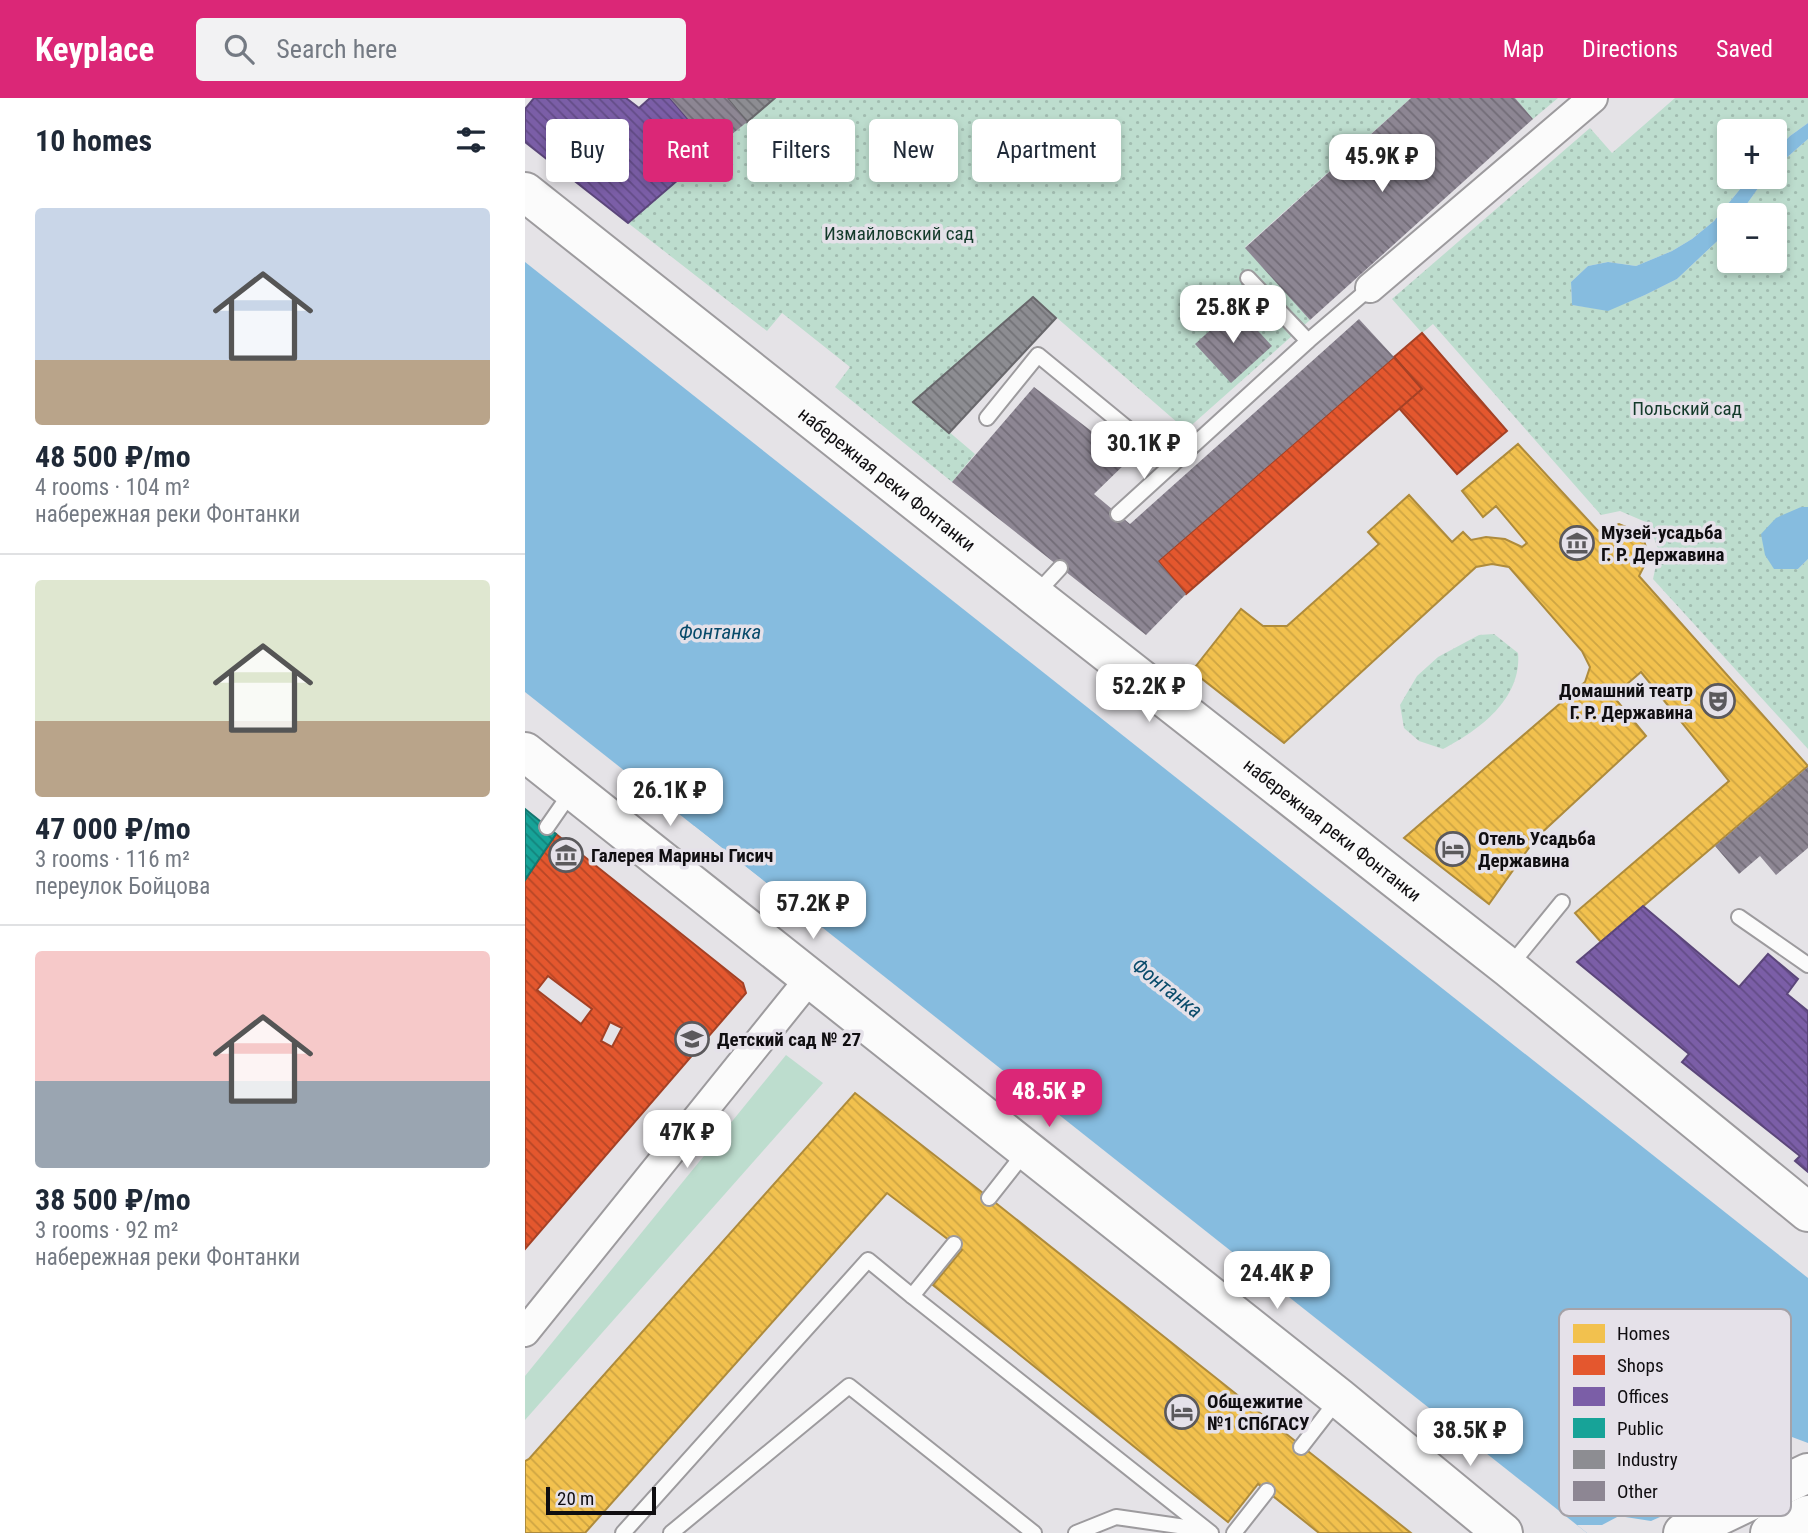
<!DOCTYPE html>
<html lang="en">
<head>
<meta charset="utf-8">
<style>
  body { margin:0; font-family:"Roboto Condensed",sans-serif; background:#f2f2f3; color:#1f2937; height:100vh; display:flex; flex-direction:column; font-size:26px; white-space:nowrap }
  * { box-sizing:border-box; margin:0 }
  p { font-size:23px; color:#747a83 }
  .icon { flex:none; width:38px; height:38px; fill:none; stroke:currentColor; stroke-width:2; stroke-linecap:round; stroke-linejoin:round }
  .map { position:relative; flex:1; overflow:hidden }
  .panel { display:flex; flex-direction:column; background:#fff; width:525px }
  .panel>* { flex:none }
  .top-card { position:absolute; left:21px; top:21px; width:665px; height:63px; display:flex; gap:14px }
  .tools { position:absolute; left:1192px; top:21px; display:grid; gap:14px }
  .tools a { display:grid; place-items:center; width:70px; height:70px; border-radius:7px; background:#fff; box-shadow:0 4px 10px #0003; font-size:35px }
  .scale { position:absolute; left:21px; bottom:18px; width:110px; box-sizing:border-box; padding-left:7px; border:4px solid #100e11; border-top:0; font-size:19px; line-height:24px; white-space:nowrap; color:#100e11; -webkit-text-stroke:5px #e5e1e9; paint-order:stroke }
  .price { position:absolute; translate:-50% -60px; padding:0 16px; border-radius:14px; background:#fff; color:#222; font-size:23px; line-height:46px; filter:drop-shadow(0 2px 4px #0008) }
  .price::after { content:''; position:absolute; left:50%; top:42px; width:21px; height:16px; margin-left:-10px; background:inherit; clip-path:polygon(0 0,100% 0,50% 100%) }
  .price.active { background:#db2777; color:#fff }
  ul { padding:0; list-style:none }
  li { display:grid; align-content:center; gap:14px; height:371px; padding:0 35px }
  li+li { border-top:2px solid #e0e1e3 }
  li span { display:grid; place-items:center; height:217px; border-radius:7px; color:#555 }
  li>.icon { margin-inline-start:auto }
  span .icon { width:126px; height:126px; fill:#fffc; stroke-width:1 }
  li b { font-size:30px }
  h2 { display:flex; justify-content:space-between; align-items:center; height:84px; padding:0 35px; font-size:30px }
  .pill { padding:0 24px; border-radius:7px; background:#fff; box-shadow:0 4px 10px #0003; font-size:24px; line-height:63px }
  .pill.active { background:#db2777; color:#fff }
  header { display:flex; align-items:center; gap:42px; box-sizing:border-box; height:98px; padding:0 35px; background:#db2777; color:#fff }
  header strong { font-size:33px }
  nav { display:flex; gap:38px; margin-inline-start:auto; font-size:24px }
  .search { width:490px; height:63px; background:#f2f2f3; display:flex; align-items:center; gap:18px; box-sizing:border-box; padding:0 24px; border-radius:7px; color:#747a83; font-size:26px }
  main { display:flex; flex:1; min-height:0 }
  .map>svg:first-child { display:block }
</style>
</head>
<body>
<header>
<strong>Keyplace</strong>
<div class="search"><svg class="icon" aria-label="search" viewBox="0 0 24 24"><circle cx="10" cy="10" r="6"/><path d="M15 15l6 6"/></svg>Search here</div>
<nav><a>Map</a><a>Directions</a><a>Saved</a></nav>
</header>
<main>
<section class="panel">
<h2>10 homes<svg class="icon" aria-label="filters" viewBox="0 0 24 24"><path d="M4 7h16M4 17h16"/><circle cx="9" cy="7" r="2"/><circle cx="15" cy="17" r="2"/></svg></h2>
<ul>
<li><span style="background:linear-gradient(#c9d6e8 70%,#b9a48a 0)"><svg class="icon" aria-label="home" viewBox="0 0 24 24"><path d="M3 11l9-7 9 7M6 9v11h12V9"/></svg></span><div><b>48 500 ₽/mo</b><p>4 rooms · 104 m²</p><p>набережная реки Фонтанки</p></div></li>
<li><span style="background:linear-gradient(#dfe7d0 65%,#b9a48a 0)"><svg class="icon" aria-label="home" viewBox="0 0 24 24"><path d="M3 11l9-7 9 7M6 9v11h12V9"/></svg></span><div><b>47 000 ₽/mo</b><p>3 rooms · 116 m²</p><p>переулок Бойцова</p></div></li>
<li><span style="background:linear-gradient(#f6c9c9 60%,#9aa5b1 0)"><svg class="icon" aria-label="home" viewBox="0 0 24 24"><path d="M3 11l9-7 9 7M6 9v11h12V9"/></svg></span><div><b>38 500 ₽/mo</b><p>3 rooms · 92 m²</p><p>набережная реки Фонтанки</p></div></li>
</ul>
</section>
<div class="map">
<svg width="1283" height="1435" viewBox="0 0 1283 1435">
  <defs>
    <pattern id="park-dots" width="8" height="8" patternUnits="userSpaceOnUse" patternTransform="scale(1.75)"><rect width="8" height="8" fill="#bdddce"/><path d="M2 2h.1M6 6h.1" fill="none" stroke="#a1bcb0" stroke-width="1.8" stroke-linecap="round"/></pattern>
    <pattern id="homes-back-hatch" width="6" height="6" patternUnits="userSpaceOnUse" patternTransform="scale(1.75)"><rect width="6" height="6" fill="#f2c14e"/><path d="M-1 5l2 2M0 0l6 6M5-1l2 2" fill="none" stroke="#cea543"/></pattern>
    <pattern id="shops-back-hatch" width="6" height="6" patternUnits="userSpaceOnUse" patternTransform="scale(1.75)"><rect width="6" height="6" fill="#e4572e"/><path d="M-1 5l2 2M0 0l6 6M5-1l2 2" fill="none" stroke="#b74626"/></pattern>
    <pattern id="offices-back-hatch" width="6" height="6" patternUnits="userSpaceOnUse" patternTransform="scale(1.75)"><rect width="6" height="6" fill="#7b5ea7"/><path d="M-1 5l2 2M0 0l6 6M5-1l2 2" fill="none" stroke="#634c87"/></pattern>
    <pattern id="public-back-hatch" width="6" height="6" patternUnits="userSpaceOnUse" patternTransform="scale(1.75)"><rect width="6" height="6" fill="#17a398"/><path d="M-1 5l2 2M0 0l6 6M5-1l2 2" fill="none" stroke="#13837b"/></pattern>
    <pattern id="industry-back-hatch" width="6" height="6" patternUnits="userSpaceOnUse" patternTransform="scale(1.75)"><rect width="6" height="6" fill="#8d8d92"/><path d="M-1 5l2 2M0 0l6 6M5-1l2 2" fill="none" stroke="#727276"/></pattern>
    <pattern id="building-back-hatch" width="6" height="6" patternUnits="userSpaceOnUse" patternTransform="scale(1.75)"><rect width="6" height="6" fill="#8d8693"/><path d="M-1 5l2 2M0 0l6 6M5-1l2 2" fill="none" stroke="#726c77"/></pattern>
  </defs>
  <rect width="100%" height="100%" fill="#e5e3e7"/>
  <polygon fill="#bdddce" points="261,957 298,985 0,1322 0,1278"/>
  <g fill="url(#park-dots)">
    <polygon points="250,0 886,0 720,149 785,222 661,332 508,199 389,304 450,356 427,384 310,289 325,269 257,215 242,233 103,125"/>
    <polygon points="990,0 1033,0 1008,21"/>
    <polygon points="1150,0 1283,0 1283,25 1265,38 1250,53 1250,33 1204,33 1204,79 1225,79 1189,123 1167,141 1147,153 1111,168 1083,164 1063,168 1046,184 1047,207 1083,212 1120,197 1152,181 1204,132 1204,163 1250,163 1250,117 1214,117 1241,79 1250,79 1250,70 1283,41 1283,409 1275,409 1273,471 1283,461 1283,651 1128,481 1134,453 1123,425 1095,413 1076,417 908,226 897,235 867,201 1065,30 1087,55"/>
    <path d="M969 536 993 555C997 601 954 632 918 651L894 643 879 630 875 607 892 578 913 559 954 537Z"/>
  </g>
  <g fill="#86bcdf">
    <polygon points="1283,25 1283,41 1250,70 1250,53 1265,38"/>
    <polygon points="1225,79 1241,79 1214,117 1204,117 1204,132 1152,181 1120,197 1083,213 1047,207 1046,184 1063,168 1083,164 1111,168 1147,153 1167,141 1189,123"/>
    <polygon points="0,164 1283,1180 1283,1435 1062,1435 0,594"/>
    <polygon points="1276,409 1283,409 1283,461 1273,471 1249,471 1240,457 1236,436 1251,420"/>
  </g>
  <g fill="#e5e3e7">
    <polygon points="169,728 253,794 250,796 167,731"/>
    <polygon points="1267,1339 1283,1345 1283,1435 1062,1435 1052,1427 1077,1427 1094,1418 1126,1423 1187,1396 1195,1376 1214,1382 1266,1359"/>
  </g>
  <g fill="url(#homes-back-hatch)" stroke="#ae8b3c" stroke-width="2">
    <polygon points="993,346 1073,433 1094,426 1118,436 1123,460 1114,478 1283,668 1076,844 1050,815 1204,683 1116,574 1088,598 1121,638 1011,740 964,806 879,740 1060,584 1065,569 1057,553 984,469 967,466 951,469 759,645 667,573 716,511 738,528 762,528 854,446 843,434 884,397 927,444 938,434 946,442 961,439 980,441 997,449 1002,445 971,408 958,419 937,393"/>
    <polygon points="330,995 472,1106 886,1435 794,1435 733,1386 703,1424 408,1187 437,1152 362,1095 60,1435 0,1435 0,1363 4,1361"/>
  </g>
  <g fill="url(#shops-back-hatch)" stroke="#a44125" stroke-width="2" fill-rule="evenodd">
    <polygon points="897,235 982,333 932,376 874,310 897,291 869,259"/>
    <polygon points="869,259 897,291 661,496 633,463"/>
    <path d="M31 736 218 885 221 895 0 1151V782ZM23 878 67 911 56 926 12 892ZM85 924 97 930 87 949 76 943Z"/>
  </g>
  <g fill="url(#offices-back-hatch)" stroke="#5b467a" stroke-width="2">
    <polygon points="9,0 101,0 114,10 125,0 145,0 189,51 103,125 0,44 0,11"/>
    <polygon points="1118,808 1214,889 1243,856 1273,881 1262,896 1283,913 1283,1074 1270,1063 1275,1058 1157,964 1164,956 1052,864"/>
  </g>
  <polygon fill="url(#public-back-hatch)" stroke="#157670" stroke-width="2" points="0,711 31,736 0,782"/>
  <g fill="url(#industry-back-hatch)" stroke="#68676b" stroke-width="2">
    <polygon points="202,0 250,0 222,24"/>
    <polygon points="508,199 531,220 424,335 388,304"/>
  </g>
  <g fill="url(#building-back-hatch)">
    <polygon points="145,0 202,0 222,24 189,51"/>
    <polygon points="886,0 990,0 1008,21 785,222 720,150"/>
    <polygon points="711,209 747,248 706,285 670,246"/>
    <polygon points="834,221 869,259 633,463 661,496 621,537 427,384 509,289 604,362 569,396 605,426"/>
    <polygon points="1283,669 1283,750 1251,777 1235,758 1214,776 1190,748"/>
  </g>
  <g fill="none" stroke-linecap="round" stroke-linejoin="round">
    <g stroke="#9d9b9e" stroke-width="18">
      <g id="lane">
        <polyline points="723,180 783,243"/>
        <polyline points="462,320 513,257 647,367"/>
        <polyline points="593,416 783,243 845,190"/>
        <polyline points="510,497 535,470"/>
        <polyline points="22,729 47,693"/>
        <polyline points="1214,819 1283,867"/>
        <polyline points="984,869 1037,804"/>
        <polyline points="464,1100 501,1053"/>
        <polyline points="429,1146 387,1198 686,1435"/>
        <polyline points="776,1349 814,1300"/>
        <polyline points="98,1435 343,1162 387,1198"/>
        <polyline points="146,1435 324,1288 509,1435"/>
        <polyline points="551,1435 591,1419 681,1432"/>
        <polyline points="709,1435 742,1393"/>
      </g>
    </g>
    <g stroke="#9d9b9e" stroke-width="32">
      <g id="street">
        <polyline points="845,190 1068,0"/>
        <polyline points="0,1234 286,879"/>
      </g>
    </g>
    <g stroke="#9d9b9e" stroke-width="42">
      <g id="secondary">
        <path id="s1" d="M0 94 510 498 984 870 1283 1114"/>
        <polyline points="0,654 814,1300 978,1435"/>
        <polyline points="1158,1435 1283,1375"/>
        <polyline points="1245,1435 1283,1417"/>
      </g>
    </g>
    <use href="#lane" stroke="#fbfbfb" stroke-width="14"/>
    <use href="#street" stroke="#fbfbfb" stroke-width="28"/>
    <use href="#secondary" stroke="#fbfbfb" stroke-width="38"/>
  </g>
  <defs>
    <g id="museum-ring" transform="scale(1.75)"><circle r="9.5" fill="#e5e1e9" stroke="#5b595c" stroke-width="1.5"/><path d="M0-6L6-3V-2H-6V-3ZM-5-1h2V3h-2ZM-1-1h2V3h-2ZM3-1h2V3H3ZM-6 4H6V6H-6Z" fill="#5b595c"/></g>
    <g id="theatre-ring" transform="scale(1.75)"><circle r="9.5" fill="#e5e1e9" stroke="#5b595c" stroke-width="1.5"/><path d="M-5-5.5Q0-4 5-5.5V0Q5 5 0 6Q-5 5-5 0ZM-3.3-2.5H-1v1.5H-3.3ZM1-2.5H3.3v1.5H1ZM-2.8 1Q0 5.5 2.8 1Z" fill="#5b595c"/></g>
    <g id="hotel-ring" transform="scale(1.75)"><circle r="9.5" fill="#e5e1e9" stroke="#5b595c" stroke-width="1.5"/><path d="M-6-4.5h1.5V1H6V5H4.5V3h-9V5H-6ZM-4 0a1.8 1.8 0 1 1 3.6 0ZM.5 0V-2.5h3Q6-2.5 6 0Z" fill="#5b595c"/></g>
    <g id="school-ring" transform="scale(1.75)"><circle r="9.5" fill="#e5e1e9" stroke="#5b595c" stroke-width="1.5"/><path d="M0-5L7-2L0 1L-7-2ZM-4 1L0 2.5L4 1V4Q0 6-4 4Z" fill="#5b595c"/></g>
  </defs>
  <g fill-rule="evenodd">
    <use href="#museum-ring" x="1052" y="445"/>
    <use href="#theatre-ring" x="1193" y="603"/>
    <use href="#hotel-ring" x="928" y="751"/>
    <use href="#museum-ring" x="41" y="757"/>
    <use href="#school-ring" x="167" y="941"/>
    <use href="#hotel-ring" x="657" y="1314"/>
  </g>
  <g text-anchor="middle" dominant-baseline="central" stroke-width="7" stroke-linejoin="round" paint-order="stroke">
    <g font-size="19" fill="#133a2a" stroke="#e5e1e9">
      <text x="374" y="135">Измайловский сад</text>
      <text x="1162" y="310">Польский сад</text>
    </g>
    <g font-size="19" fill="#100e11" stroke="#e5e1e9">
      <text stroke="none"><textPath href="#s1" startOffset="462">набережная реки Фонтанки</textPath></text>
      <text stroke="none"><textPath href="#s1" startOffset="1029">набережная реки Фонтанки</textPath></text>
    </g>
    <g font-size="19" font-weight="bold" fill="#100e11" stroke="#e5e1e9" text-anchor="start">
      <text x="1076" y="434">Музей-усадьба<tspan x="1076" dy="22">Г. Р. Державина</tspan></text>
      <text x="1168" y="592" text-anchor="end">Домашний театр<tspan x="1168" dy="22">Г. Р. Державина</tspan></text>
      <text x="953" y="740">Отель Усадьба<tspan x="953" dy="22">Державина</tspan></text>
      <text x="66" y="757">Галерея Марины Гисич</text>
      <text x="192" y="941">Детский сад № 27</text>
      <text x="682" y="1303">Общежитие<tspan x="682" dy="22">№1 СПбГАСУ</tspan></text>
    </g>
    <g font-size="21" font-style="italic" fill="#084a6a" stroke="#e5e1e9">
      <text x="195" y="534">Фонтанка</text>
      <text transform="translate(642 890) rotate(38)">Фонтанка</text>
    </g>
  </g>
  <rect x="1034" y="1211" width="232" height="207" rx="10" fill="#e5e1e9" stroke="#a5a2a8" stroke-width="2"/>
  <rect x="1048" y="1226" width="32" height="19" fill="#f2c14e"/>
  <rect x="1048" y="1257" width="32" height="20" fill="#e4572e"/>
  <rect x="1048" y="1289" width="32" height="19" fill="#7b5ea7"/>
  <rect x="1048" y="1320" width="32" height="20" fill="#17a398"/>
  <rect x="1048" y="1352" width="32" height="19" fill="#8d8d92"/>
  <rect x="1048" y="1383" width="32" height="20" fill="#8d8693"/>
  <g font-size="19" fill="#100e11">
    <text x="1092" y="1242">Homes</text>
    <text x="1092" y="1274">Shops</text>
    <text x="1092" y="1305">Offices</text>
    <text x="1092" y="1337">Public</text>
    <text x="1092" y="1368">Industry</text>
    <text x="1092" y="1400">Other</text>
  </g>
</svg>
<div class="tools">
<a>+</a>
<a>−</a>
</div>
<div class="scale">20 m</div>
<b class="price" style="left:857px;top:96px">45.9K ₽</b>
<b class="price" style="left:708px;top:247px">25.8K ₽</b>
<b class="price" style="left:619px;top:383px">30.1K ₽</b>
<b class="price" style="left:624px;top:626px">52.2K ₽</b>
<b class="price" style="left:145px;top:730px">26.1K ₽</b>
<b class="price" style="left:288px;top:843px">57.2K ₽</b>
<b class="price active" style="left:524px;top:1031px">48.5K ₽</b>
<b class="price" style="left:162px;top:1072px">47K ₽</b>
<b class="price" style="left:752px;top:1213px">24.4K ₽</b>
<b class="price" style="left:945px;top:1370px">38.5K ₽</b>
<div class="top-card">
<a class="pill">Buy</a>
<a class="pill active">Rent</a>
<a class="pill">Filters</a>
<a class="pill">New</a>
<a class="pill">Apartment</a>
</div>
</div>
</main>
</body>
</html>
